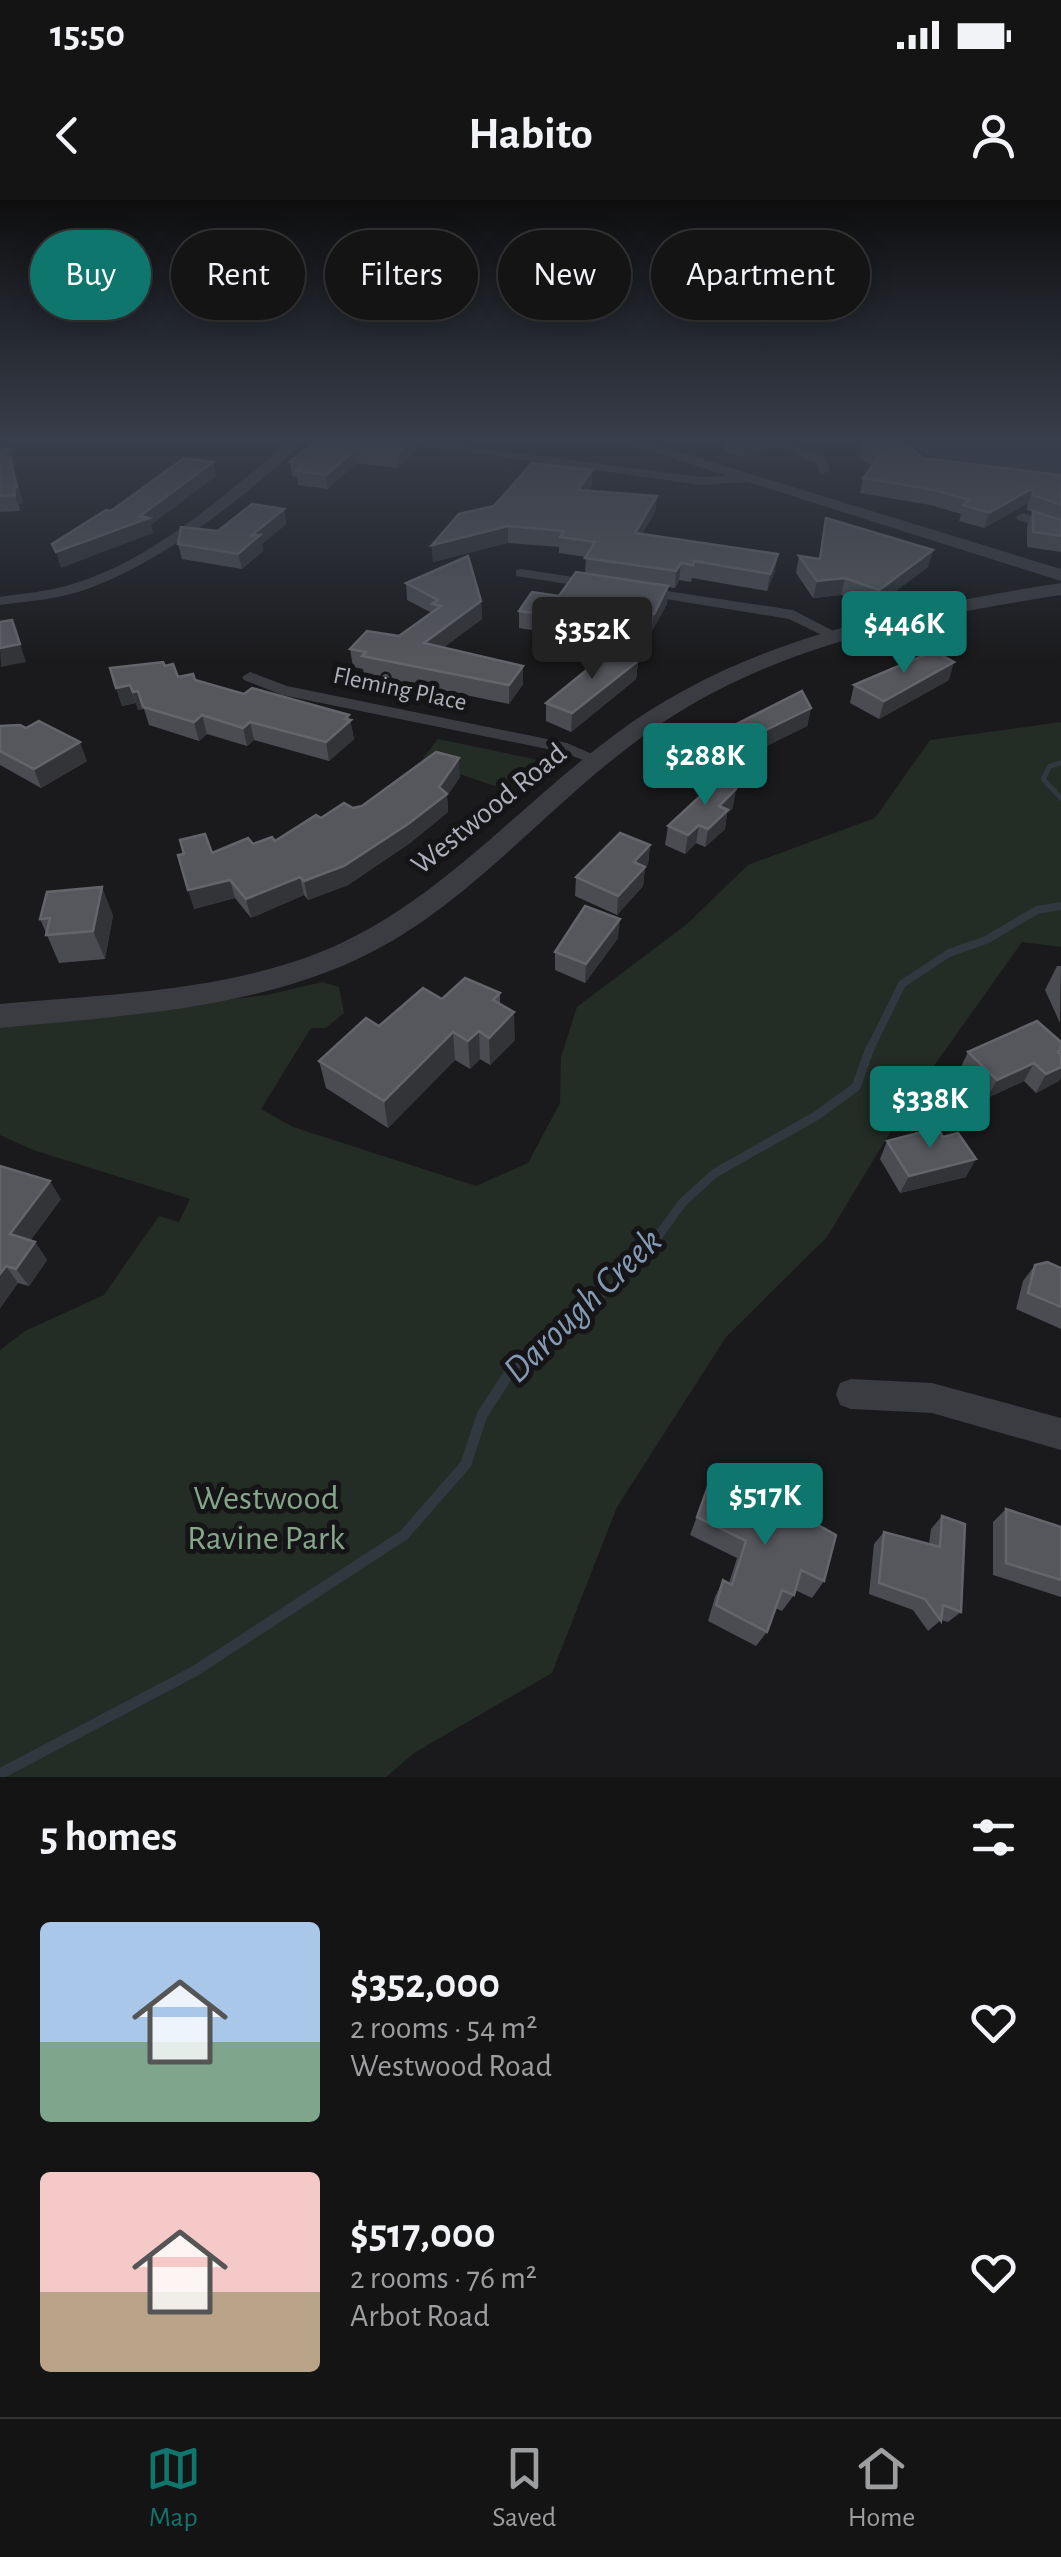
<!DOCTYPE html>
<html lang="en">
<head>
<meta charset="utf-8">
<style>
  body { margin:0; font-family:"Alegreya Sans",sans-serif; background:#1d1d1e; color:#f1f3f6; height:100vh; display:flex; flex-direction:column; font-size:38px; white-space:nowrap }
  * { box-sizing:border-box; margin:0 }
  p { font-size:32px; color:#9d9ea0 }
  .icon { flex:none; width:55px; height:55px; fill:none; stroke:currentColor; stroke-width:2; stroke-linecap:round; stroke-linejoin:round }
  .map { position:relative; height:1577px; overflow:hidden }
  .details { display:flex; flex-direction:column; background:#141415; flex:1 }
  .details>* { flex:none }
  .guide { position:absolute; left:30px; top:30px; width:1002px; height:90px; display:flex; gap:20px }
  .price { position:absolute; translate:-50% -85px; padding:0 22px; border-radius:10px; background:#0f766e; color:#fff; font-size:32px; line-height:65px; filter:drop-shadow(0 2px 5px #0008) }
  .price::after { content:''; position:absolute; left:50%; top:60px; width:30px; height:22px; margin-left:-15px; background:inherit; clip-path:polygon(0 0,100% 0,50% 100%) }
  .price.active { background:#222; color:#fff }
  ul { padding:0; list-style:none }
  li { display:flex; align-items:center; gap:30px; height:250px; padding:0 40px }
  li span { display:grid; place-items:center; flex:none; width:280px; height:200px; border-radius:10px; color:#555 }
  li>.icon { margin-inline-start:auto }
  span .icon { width:120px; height:120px; fill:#fffc; stroke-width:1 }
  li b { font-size:42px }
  h2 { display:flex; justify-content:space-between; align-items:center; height:120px; padding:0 40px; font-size:42px }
  .chip { padding:0 35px; border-radius:45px; background:#141415; box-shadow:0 5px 25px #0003,0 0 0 2px #333334; font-size:35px; line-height:90px }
  .chip.active { background:#0f766e; color:#fff }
  .status { display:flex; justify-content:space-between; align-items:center; height:70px; padding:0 50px; background:#141415; direction:ltr }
  .status svg { height:28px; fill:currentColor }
  header { display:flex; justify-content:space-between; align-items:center; height:130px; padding:0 40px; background:#141415; font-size:45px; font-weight:600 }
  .tabs { display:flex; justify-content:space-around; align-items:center; height:140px; border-top:2px solid #333334; background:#141415; font-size:28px; color:#9d9ea0 }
  .tabs a { display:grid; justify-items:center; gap:5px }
  .tabs .active { color:#0f766e }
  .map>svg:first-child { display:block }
</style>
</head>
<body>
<div class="status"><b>15:50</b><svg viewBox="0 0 49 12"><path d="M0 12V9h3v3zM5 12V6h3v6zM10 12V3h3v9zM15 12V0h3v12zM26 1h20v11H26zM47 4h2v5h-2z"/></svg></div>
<header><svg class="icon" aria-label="back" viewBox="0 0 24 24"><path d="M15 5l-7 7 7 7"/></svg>Habito<svg class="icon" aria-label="person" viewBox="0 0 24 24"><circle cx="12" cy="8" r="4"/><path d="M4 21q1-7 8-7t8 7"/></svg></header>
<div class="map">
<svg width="1061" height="1577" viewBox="0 0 1061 1577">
  <rect width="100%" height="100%" fill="#1a1a1c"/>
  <g fill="#242c26">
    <polygon points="1061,522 1061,747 1022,742 909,901 827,1037 726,1137 617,1307 552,1473 414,1553 386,1577 0,1577 0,1150 25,1131 104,1095 159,1016 179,1022 190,999 33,950 0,935 0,827 267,795 322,782 339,787 344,813 326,828 311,828 261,909 293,927 476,986 528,963 560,903 561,857 577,807 687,724 748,665 875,618 930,540"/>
    <polygon points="438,539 538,560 547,567 547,572 521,595 421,561"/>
  </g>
  <polygon fill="#303840" points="882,241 1061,241 1061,284 946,260"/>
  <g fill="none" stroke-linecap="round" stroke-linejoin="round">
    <polyline stroke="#303840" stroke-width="5" points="1061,563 1050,566 1043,579 1061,598"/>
    <polyline stroke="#303840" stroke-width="8" points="869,851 902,784 949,753 986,740 1037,710 1061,706"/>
    <polyline stroke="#303840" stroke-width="9" points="509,1171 637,1065 683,1002 715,973 816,916 856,887 870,848"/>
    <polyline stroke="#303840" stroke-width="11" points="0,1574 195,1471 404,1335 466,1264 482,1215 512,1169"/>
    <g fill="#3b3c41" fill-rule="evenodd">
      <path d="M290 241H304C249 295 163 361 90 388 61 399 30 401 0 405V397C23 393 47 392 69 385 154 361 223 295 290 241Z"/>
      <polygon points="389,241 424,241 702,277 747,274 753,278 747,282 702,285"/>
      <polygon points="765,241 782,241 825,258 830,271 820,274 816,263"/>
      <polygon points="1023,313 1061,325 1061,333 1018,320 1016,317"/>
      <polygon points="521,369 599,381 606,385 599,389 516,376 516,370"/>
      <polygon points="640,387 793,410 843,436 830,439 789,419 635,394 635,388"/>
      <polygon points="250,472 287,486 567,543 608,561 599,566 562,552 282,495 244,480 242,477"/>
      <polygon points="851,1179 932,1183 1061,1218 1061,1250 932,1213 851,1209 840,1205 836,1194 840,1183"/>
    </g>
    <g fill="#3b3c41" fill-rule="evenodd">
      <polygon points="618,241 643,241 1061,369 1061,381"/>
      <path d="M1061 383V395C908 419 755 449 630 546 536 617 459 715 349 763 239 811 117 816 0 828V804C110 794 225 792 328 749 439 702 518 606 613 536 743 438 904 408 1061 383Z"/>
    </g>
  </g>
  <g fill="#4b4c51">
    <polygon points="316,241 417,241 417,249 398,268 356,263 328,289 298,285 297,277 292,276 290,262"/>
    <polygon points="725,241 773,241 772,248 744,257 724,252"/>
    <polygon points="862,242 923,258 1061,275 1061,352 1027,347 1027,327 1032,312 1027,310 1028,303 984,328 959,321 961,314 930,305 860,293 863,278 872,266 859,257"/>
    <polygon points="0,248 17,266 13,267 23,303 19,304 20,311 0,312"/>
    <polygon points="592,285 588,291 657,296 655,312 642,334 775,371 767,391 692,378 691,382 679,380 675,388 668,387 667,404 652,431 610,424 601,457 555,453 556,434 519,428 519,411 559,396 585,373 586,357 559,353 559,347 508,343 433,362 432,345"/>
    <polygon points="284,309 286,324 262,344 263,351 242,369 182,359 178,344"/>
    <polygon points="826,318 933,350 928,367 874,407 841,395 813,398 796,373 799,356 819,359"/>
    <polygon points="406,383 481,401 482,419 443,447 523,484 509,504 364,474 363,469 353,467 350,449 399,436 432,413 407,400"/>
    <polygon points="638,461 636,479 571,532 546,521 546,503"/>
    <polygon points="165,466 178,477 195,480 244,494 350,520 354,539 329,561 254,540 247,546 207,534 199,541 149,525 144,509 138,510 136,503 122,506 110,468"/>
    <polygon points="949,480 879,519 850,503 854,485"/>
    <polygon points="811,508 807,526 718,570 710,554 713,536"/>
    <polygon points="0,526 87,561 41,588 0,565"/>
    <polygon points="460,577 447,596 448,612 410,643 348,685 308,700 304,695 251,718 235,698 194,709 212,653 253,644 275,641 321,618"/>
    <polygon points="733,608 727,613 725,629 705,647 696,643 685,654 665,645 668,626"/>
    <polygon points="650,645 648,664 645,667 643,686 617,715 575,696 576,677"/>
    <polygon points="113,715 105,759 59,763 40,719"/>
    <polygon points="618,738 585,783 555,770 555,752"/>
    <polygon points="1057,766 1061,766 1060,823 1045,790"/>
    <polygon points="500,793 500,804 515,840 490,865 480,859 470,869 455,860 388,928 326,888 319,861 379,826 442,799"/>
    <polygon points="1037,821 1059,881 1036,893 1024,881 987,898 959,871 968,852"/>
    <polygon points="887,941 966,977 900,993 880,959"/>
    <polygon points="0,966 61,999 30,1041 35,1042 47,1060 29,1086 18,1083 0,1108"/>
    <polygon points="1035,1065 1061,1068 1061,1129 1016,1109 1023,1081"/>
    <polygon points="741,1276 764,1293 818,1325 824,1381 812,1398 795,1390 794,1395 782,1411 775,1408 767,1432 756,1446 708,1421 715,1397 723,1380 729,1383 737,1358 690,1335 710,1281 734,1292"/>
    <polygon points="1006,1309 1061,1327 1061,1397 993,1375 993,1322"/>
    <polygon points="942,1316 961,1412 948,1422 941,1420 928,1431 913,1410 869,1394 874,1344 884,1332 929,1344 931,1329"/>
  </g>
  <g fill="#333437">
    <polygon points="410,241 417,241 417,249 398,268 397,254"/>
    <polygon points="750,241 773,241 772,248 744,257 746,242"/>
    <polygon points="12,250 17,266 13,267 23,303 19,304 20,311 15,295 0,272 0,254"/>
    <polygon points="355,250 356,263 328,289 326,275"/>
    <polygon points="213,262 216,276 151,325 153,333 61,368 56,352 140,316"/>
    <polygon points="592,270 592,285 577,306 578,290"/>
    <polygon points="1033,288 1028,303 984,328 989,313"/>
    <polygon points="657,296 655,312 633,350 635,333"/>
    <polygon points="284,309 286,324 262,344 263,351 242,369 238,354 252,335"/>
    <polygon points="508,326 508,343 433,362 432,345"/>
    <polygon points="933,350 928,367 874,407 879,390"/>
    <polygon points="778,354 775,371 767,391 770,374"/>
    <polygon points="681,363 679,380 675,388 676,371"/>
    <polygon points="845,378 841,395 813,398 817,381"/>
    <polygon points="668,386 667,404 652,431 654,414"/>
    <polygon points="481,401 482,419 426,461 424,443"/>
    <polygon points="611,407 610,424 601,457 602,440"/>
    <polygon points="12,420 26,462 1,467 0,448"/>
    <polygon points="638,461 636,479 571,532 572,513"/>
    <polygon points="954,462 949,480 879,519 884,501"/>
    <polygon points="523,466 523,484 509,504 509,485"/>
    <polygon points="130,485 136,503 122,506 116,488"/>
    <polygon points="138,491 144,509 138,510 133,492"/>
    <polygon points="811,508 807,526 718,570 721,552"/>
    <polygon points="202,515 207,534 199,541 194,522"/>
    <polygon points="349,515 354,539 329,561 326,542"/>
    <polygon points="250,522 254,540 247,546 243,528"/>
    <polygon points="80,542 87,561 41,588 34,569"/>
    <polygon points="459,558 460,577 447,596 448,612 410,643 348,685 308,700 304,681 439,587"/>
    <polygon points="736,589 733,608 727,613 725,629 705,647 708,629 719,606"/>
    <polygon points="699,625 696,643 685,654 688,635"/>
    <polygon points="650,645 648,664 632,681 634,662"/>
    <polygon points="645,667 643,686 617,715 618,696"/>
    <polygon points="300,677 304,695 251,718 246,699"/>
    <polygon points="230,680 235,698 194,709 188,690"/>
    <polygon points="102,687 113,715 105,759 93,731"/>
    <polygon points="620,719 618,738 585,783 586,764"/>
    <polygon points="514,812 515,840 490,865 489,838"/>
    <polygon points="479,831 480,859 470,869 468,841"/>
    <polygon points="453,832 455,860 388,928 384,901"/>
    <polygon points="1034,863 1024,881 987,898 997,880"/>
    <polygon points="1061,867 1061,878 1059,881 1036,893 1046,874"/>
    <polygon points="976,959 966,977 900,993 909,976"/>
    <polygon points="50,981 61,999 22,1052 10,1034"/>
    <polygon points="35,1042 47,1060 29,1086 16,1069"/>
    <polygon points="6,1066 18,1083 0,1108 0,1074"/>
  </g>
  <g fill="#56575c" stroke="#64656b" stroke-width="2.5">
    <polygon points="316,241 410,241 397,254 355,250 326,275 296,271 304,264 290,262"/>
    <polygon points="902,241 923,258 1061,275 1061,305 1033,295 1033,288 989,313 963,305 969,300 934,290 863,278 880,255 862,242"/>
    <polygon points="0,248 12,250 0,254"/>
    <polygon points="4,255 10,258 17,287 14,288 15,295 0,296 0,256"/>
    <polygon points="184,258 213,262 140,316 149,318 56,352 52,344 106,310 111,311"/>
    <polygon points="532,263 592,270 578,290 657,296 635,333 778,354 770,374 694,361 693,365 681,363 676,371 585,358 595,342 560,337 564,331 508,326 432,345 459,314 494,306"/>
    <polygon points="252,304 284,309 252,335 260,335 238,354 178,344 181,327 218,331"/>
    <polygon points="1033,311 1061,320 1061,336 1033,332"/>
    <polygon points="826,318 933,350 879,390 845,378 817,381 799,356 820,359"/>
    <polygon points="468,356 481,401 424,443 523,466 509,485 362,456 366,452 350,449 367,431 399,436 441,406 432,404 438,400 406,383"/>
    <polygon points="576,372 668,386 654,414 611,407 602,440 556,435 562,417 519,411 532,392 559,396"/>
    <polygon points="12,420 20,444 0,448 0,422"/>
    <polygon points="610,451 638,461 572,513 546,503"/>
    <polygon points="934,451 954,462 884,501 854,485"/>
    <polygon points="163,462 165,466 173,464 178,477 193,474 195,480 244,494 252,488 349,515 345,519 351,520 326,542 250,522 243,528 202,515 194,522 143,507 138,491 133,492 130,485 116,488 110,468"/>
    <polygon points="802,491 811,508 721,552 713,536"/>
    <polygon points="39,521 80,542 34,569 0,551 0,526 20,525 26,528"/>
    <polygon points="436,552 459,558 439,587 447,594 408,624 344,666 304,681 300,677 246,699 230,680 188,690 178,655 184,654 180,640 205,634 212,653 248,638 253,644 272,637 275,641 316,615 321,618 344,603 353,608 362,606"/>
    <polygon points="723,575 736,589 719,606 728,610 708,629 699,625 688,635 668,626"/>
    <polygon points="620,633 650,645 634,662 645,667 618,696 576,677"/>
    <polygon points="102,687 93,731 46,735 50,718 40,719 47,692"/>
    <polygon points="585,706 620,719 586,764 555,752"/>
    <polygon points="465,778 500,793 493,800 514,812 489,838 479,831 468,841 453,832 384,901 319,861 366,818 379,826 423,788 442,799"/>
    <polygon points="1037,821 1061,842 1061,850 1058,852 1061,854 1061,867 1046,874 1034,863 997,880 968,852"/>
    <polygon points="938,928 943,937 958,933 976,959 909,976 887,941"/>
    <polygon points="0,966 50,981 10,1034 35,1042 16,1069 6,1066 0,1074"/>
    <polygon points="1047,1062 1061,1068 1061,1107 1028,1093 1035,1065"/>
    <polygon points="741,1276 766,1287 764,1293 820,1320 818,1325 836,1335 824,1381 801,1370 794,1395 782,1390 767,1432 716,1405 723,1380 732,1385 746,1341 697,1317 710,1281 736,1293"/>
    <polygon points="1006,1309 1061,1327 1061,1380 1006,1363"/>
    <polygon points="942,1316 965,1324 961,1412 943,1405 941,1421 925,1399 879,1383 884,1332 940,1347"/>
  </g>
  <linearGradient id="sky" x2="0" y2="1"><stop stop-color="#0e0e0f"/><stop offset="0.52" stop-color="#383e4b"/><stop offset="1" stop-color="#383e4b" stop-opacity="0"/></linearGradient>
  <rect width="1061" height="462" fill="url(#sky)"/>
  <g text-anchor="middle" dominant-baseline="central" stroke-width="10" stroke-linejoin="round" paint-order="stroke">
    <g font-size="25" fill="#adb0bb" stroke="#151517">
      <text transform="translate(400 489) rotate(12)">Fleming Place</text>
    </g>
    <g font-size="30" fill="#adb0bb" stroke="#151517">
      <text transform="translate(489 609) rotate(-39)">Westwood Road</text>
    </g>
    <g font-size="35" fill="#85a689" stroke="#151517">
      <text x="266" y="1298">Westwood<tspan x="266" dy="40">Ravine Park</tspan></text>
    </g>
    <g font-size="38" font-style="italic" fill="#859bb5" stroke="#151517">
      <text transform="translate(583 1106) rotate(-44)">Darough Creek</text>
    </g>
  </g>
</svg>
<b class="price" style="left:904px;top:476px">$446K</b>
<b class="price active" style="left:592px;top:482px">$352K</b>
<b class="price" style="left:705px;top:608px">$288K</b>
<b class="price" style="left:930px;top:951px">$338K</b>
<b class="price" style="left:765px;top:1348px">$517K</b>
<div class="guide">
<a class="chip active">Buy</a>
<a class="chip">Rent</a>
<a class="chip">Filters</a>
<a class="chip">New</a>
<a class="chip">Apartment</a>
</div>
</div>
<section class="details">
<h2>5 homes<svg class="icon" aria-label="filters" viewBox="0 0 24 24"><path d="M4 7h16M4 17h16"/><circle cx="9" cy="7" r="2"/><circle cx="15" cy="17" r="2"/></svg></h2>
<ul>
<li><span style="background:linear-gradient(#a9c7e8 60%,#7fa58c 0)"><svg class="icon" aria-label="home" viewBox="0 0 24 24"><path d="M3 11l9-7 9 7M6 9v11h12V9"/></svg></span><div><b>$352,000</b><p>2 rooms · 54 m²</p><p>Westwood Road</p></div><svg class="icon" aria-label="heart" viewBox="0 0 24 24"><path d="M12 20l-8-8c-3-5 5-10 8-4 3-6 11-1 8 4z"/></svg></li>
<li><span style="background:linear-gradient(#f6c9c9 60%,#b9a48a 0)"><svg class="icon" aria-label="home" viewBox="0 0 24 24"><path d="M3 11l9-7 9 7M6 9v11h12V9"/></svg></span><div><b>$517,000</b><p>2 rooms · 76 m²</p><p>Arbot Road</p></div><svg class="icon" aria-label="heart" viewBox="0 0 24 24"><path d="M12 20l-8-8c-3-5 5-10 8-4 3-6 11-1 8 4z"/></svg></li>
</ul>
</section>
<nav class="tabs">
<a class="active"><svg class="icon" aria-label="map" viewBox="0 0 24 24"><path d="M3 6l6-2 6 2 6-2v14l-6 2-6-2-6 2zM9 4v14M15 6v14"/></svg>Map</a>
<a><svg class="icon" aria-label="saved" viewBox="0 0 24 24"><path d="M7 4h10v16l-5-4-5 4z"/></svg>Saved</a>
<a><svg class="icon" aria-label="home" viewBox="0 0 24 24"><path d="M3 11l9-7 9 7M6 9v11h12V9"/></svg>Home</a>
</nav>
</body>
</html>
